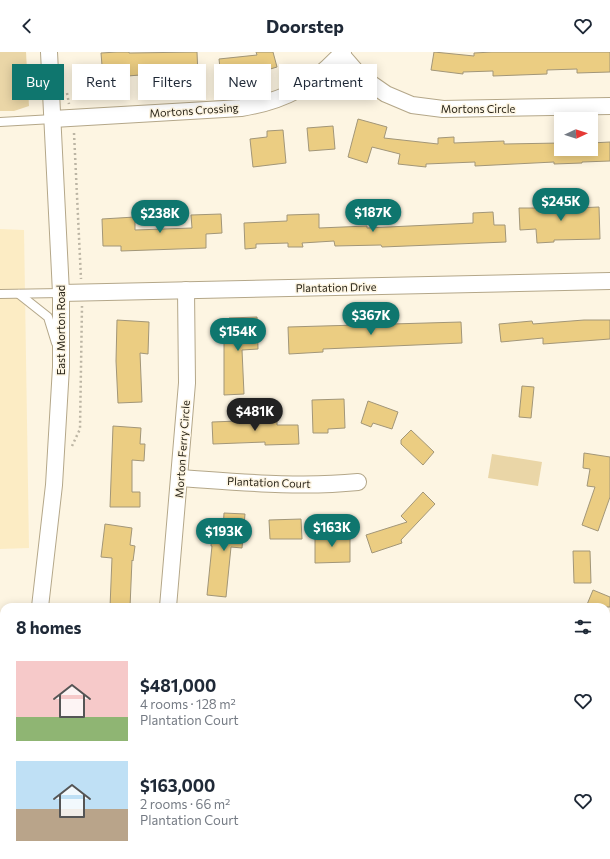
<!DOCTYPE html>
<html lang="en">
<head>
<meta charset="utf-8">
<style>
  body { margin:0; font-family:Commissioner,sans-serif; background:#f2f2f3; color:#1f2937; height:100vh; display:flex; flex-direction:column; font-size:15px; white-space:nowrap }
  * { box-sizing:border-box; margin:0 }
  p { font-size:13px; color:#747a83 }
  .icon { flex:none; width:22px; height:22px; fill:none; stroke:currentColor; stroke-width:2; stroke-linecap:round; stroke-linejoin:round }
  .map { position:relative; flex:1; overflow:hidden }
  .side { position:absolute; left:0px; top:551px; width:610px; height:256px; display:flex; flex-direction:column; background:#fff; border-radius:12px 12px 0 0; box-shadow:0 2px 10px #0003 }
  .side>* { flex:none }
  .guide { position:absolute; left:12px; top:12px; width:400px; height:36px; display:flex; gap:8px }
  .needle { width:26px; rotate:86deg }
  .fabs { position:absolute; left:554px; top:60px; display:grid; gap:8px }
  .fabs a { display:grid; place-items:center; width:44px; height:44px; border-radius:0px; background:#fff; box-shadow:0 2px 10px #0003; font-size:20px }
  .price { position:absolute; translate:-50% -34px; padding:0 9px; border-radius:14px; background:#0f766e; color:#fff; font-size:13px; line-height:26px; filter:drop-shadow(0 1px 2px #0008) }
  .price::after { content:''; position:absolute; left:50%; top:24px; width:12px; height:9px; margin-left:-6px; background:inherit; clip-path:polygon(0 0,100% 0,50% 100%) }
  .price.selected { background:#222; color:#fff }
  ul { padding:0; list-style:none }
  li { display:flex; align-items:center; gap:12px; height:100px; padding:0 16px }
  li span { display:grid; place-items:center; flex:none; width:112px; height:80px; border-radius:0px; color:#555 }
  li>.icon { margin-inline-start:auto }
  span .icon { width:48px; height:48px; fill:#fffc; stroke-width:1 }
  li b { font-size:17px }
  h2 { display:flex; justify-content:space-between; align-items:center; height:48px; padding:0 16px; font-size:17px }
  .chip { padding:0 14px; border-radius:0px; background:#fff; box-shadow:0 2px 10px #0003; font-size:14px; line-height:36px }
  .chip.selected { background:#0f766e; color:#fff }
  header { display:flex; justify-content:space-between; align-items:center; height:52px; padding:0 16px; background:#fff; font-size:18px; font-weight:700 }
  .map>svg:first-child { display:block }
</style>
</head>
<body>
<header><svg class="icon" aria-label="back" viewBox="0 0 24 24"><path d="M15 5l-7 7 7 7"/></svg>Doorstep<svg class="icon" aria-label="heart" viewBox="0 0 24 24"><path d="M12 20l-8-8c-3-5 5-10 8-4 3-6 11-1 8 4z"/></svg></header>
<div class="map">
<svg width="610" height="807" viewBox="0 0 610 807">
  <rect width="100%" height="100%" fill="#fdf5e2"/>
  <polygon fill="#fcecc4" points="0,177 24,178 29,496 0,497"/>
  <g fill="#ead6a7">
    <polygon points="0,0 26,0 29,54 14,59 0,59"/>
    <polygon points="492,402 542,410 538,434 488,426"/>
  </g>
  <g fill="#ebcd82" stroke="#a29678">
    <polygon points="117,0 129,0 129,1 197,0 198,24 141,27 140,23 103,26 101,1"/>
    <polygon points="256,0 273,0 277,15 257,21 221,25 219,7 257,3"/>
    <polygon points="434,0 474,4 474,1 492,0 610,0 610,20 577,21 577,17 547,18 547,22 493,24 493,19 463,20 463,22 431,18"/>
    <polygon points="358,67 387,75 384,86 438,92 438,86 454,85 454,91 504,89 504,92 561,91 561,97 591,97 591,91 610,90 610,109 582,110 582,111 554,112 554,110 475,114 475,110 426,112 426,115 398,112 400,102 372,95 367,111 348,105"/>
    <polygon points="333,74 335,97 309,99 307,76"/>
    <polygon points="283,78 286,111 253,115 250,87 267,85 267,79"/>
    <polygon points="552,148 553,157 599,155 600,187 554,188 554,190 537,191 536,177 520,178 519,156 536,156 536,149"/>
    <polygon points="493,160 494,173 505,173 506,190 382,195 381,193 335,194 334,189 302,191 303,195 288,195 288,191 256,192 256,196 245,197 244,171 287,169 287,163 319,162 319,176 367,174 367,176 473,171 473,161"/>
    <polygon points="221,162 222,181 206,182 206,196 121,199 121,194 103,194 102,167 135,165 135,178 192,176 191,163"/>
    <polygon points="257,265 258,297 242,298 244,342 224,343 224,282 230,282 229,266"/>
    <polygon points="117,268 149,270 148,302 140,301 142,350 118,351 116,309"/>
    <polygon points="584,268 610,268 610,287 543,292 543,286 501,290 499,272 532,269 533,272"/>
    <polygon points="461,270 462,291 323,297 323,300 289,302 288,275"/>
    <polygon points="522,334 534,335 531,366 519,365"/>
    <polygon points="344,347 345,376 328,377 328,381 313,381 312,348"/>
    <polygon points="368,349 398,360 392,377 373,371 371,375 361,371"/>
    <polygon points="264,366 277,366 277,373 298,373 299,392 265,393 265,390 213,392 212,370 264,368"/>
    <polygon points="113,374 141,376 140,392 145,392 144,409 132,408 132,440 140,440 140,455 110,455"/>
    <polygon points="411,378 434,400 423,413 401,392 401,388"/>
    <polygon points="584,401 610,405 610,445 598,479 582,473 595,435 587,434 590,417 583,416"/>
    <polygon points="423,440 435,452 401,488 402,491 372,501 366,483 407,470 401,464"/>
    <polygon points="224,461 245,462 242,496 231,495 226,545 207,543 212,494 211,494 212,478 223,479"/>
    <polygon points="301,467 302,487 270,487 269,468"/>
    <polygon points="105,472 132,476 130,493 135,494 133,509 132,508 130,555 110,555 112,506 101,505"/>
    <polygon points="315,478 331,478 331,483 350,483 350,510 315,511"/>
    <polygon points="573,499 590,499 591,531 574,531"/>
    <polygon points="593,538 610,545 610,555 586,555"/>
  </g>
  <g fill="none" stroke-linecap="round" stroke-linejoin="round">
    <g stroke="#b4a789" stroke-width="10">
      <g id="service">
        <polyline points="0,70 53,67"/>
        <polyline points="0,242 61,241"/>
        <polyline points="19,242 48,265 56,291"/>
      </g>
    </g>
    <g stroke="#b4a789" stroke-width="18">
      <g id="minor">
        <polyline points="341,2 360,24 386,42 412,53 443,57 610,54"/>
        <path d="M53 67 241 56C285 49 312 34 343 0"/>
        <polyline points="61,241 610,229"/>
        <path d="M180 426C239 430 299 436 358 430"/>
        <polyline points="40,555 54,433 61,315 61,241 49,0"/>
        <polyline points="168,555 187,331 186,238"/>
        <polyline points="0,622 4,622"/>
        <polyline points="64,803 65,807"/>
        <polyline points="537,807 610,804"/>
      </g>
    </g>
    <g stroke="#bcb5a4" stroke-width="2.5" stroke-dasharray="2 3" stroke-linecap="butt">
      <polyline points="67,41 69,52"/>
      <polyline points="74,81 81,227"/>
      <polyline points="72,394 80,377 82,254"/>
      <polyline points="81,803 82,807"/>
    </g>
    <use href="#service" stroke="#fff" stroke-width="8"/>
    <use href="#minor" stroke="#fff" stroke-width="16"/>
  </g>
  <g text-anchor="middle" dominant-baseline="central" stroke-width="3" stroke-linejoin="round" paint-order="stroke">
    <g font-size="11" fill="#292418" stroke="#fdf5e2">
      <text x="478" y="56">Mortons Circle</text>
      <text transform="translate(194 58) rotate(-4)">Mortons Crossing</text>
      <text transform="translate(336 235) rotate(-1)">Plantation Drive</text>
      <text transform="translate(60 278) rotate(-90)">East Morton Road</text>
      <text transform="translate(182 397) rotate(-86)">Morton Ferry Circle</text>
      <text transform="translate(269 430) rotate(2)">Plantation Court</text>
    </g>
  </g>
</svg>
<div class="fabs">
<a><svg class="needle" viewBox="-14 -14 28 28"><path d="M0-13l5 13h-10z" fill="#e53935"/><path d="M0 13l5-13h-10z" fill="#747a83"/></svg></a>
</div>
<b class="price" style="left:561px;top:170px">$245K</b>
<b class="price" style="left:373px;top:181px">$187K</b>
<b class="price" style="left:160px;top:182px">$238K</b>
<b class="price" style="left:371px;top:284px">$367K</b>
<b class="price" style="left:238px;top:300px">$154K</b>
<b class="price selected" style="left:255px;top:380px">$481K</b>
<b class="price" style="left:332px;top:496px">$163K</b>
<b class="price" style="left:224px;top:500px">$193K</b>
<div class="guide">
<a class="chip selected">Buy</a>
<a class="chip">Rent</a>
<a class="chip">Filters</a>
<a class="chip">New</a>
<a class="chip">Apartment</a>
</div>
<section class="side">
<h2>8 homes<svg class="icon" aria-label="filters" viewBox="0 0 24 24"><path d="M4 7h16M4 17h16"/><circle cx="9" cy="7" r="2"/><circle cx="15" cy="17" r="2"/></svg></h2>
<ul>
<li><span style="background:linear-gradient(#f6c9c9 70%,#8fb573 0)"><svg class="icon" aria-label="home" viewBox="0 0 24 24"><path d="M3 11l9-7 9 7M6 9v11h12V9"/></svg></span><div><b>$481,000</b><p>4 rooms · 128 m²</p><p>Plantation Court</p></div><svg class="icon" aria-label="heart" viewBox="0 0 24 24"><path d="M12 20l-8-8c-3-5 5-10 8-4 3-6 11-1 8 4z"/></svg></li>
<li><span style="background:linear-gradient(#bfe0f5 60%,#b9a48a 0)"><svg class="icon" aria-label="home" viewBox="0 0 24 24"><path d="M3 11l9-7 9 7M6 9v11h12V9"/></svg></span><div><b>$163,000</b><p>2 rooms · 66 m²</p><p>Plantation Court</p></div><svg class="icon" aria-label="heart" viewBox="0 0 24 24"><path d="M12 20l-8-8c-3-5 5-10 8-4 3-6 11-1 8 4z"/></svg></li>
</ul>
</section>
</div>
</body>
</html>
